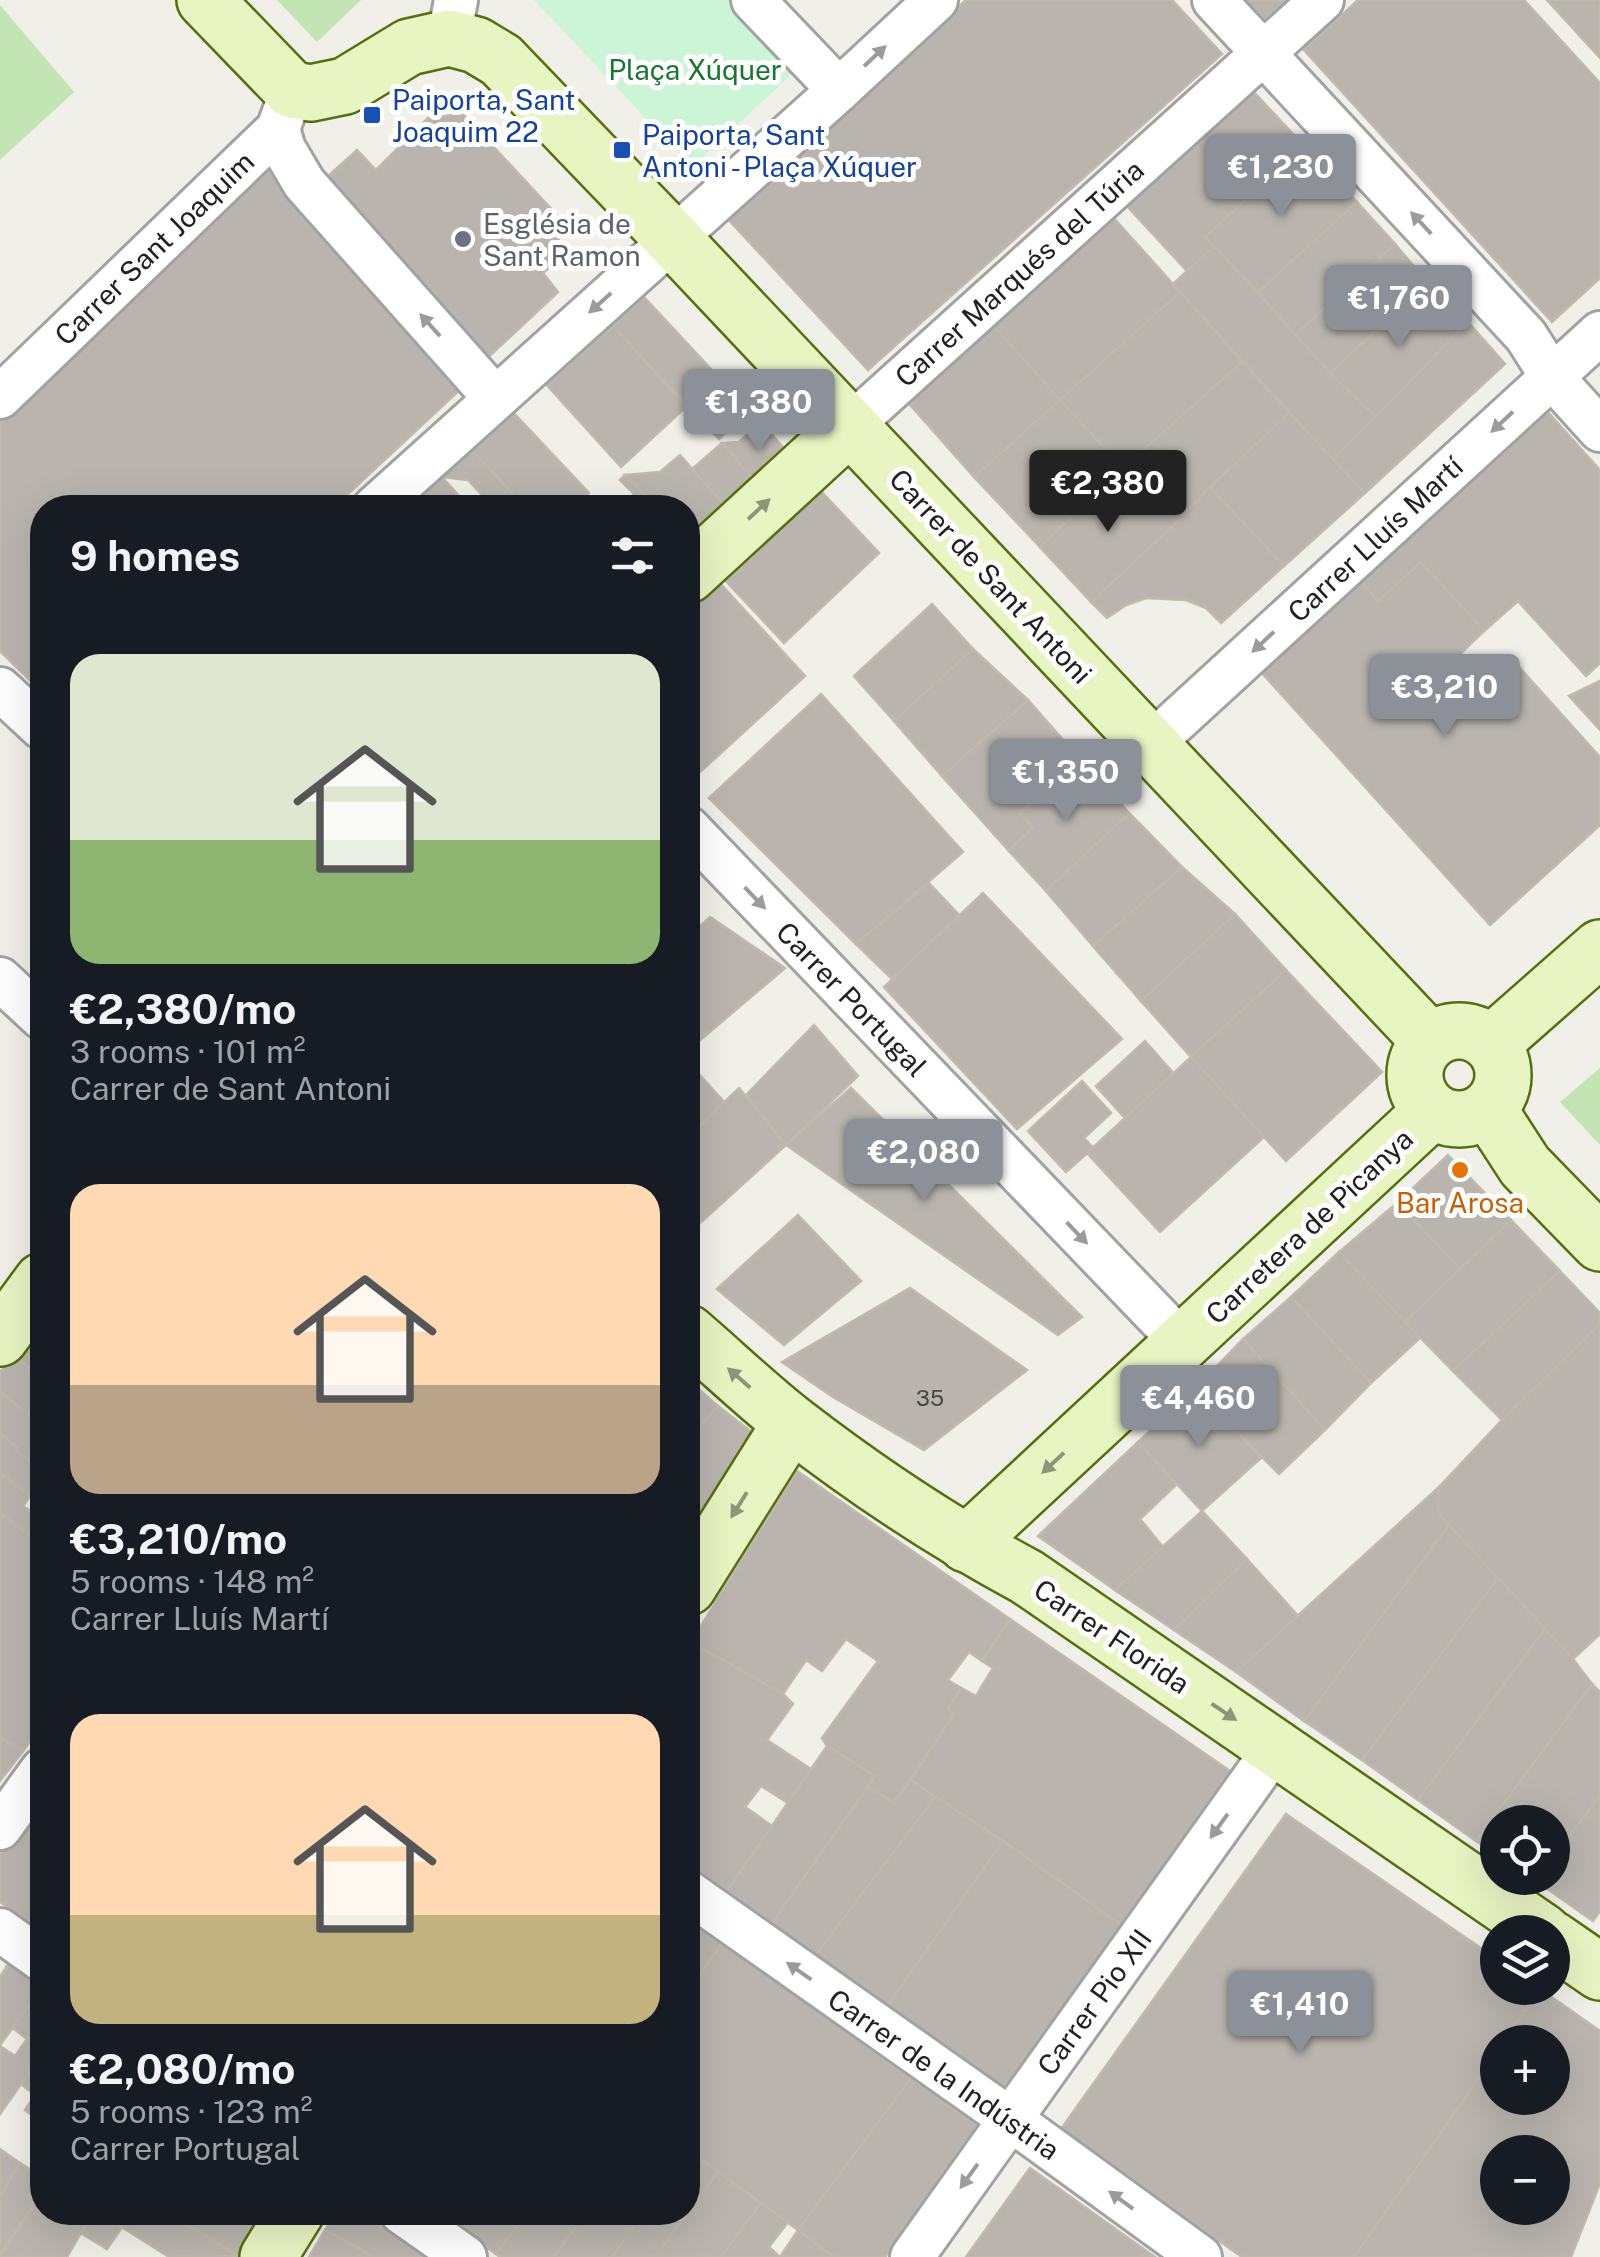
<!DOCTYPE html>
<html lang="en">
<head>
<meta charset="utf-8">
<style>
  body { margin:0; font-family:"Public Sans",sans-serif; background:#242831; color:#f1f3f6; height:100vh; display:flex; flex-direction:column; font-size:38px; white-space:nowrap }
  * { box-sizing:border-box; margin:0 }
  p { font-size:32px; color:#9ea1a6 }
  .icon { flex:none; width:55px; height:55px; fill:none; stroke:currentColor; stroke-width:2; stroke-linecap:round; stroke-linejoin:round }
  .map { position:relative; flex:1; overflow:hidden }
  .details { position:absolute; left:30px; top:495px; width:670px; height:1730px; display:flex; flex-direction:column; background:#171b24; border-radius:40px; box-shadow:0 10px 40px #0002 }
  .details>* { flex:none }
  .controls { position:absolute; left:1480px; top:1805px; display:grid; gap:20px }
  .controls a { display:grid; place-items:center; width:90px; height:90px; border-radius:50%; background:#171b24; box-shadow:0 10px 40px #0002; font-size:50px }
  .price { position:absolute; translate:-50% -85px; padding:0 22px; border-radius:10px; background:#8c9099; color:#fff; font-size:32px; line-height:65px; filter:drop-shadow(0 2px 5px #0008) }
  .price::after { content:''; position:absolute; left:50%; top:60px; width:30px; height:22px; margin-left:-15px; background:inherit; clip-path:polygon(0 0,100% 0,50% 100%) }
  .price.selected { background:#222; color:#fff }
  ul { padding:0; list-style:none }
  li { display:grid; align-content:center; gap:20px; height:530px; padding:0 40px }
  li span { display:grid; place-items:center; height:310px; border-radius:30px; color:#555 }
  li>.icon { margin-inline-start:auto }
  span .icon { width:180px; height:180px; fill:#fffc; stroke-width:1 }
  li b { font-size:42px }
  h2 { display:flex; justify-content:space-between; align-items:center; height:120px; padding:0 40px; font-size:42px }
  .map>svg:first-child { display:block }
</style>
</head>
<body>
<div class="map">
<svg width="1600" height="2257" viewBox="0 0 1600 2257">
  <rect width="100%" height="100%" fill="#f0efe8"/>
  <g fill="#c3e5b4">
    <polygon points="277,0 361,0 317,42"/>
    <polygon points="0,5 74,92 0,160"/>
    <polygon points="1600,1068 1600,1145 1560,1102"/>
  </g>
  <polygon fill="#cbf5d6" points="534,0 730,0 796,70 692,167"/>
  <g fill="#b9b5ae" stroke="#c0b9ac" stroke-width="2.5" fill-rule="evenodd">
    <polygon points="966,0 1172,0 1222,54 868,370 727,218 840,117"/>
    <polygon points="1238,0 1286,0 1260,24"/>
    <polygon points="1358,0 1524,0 1600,83 1600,278 1552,322 1304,50"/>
    <polygon points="1547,0 1600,0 1600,58"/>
    <polygon points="1252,90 1304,146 1205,237 1214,246 1187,271 1127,206"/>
    <polygon points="463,114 557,215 561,230 554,263 543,273 558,292 482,363 317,186 357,150 376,170 428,118"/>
    <polygon points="1304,146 1357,202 1258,292 1205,237"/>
    <polygon points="264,165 463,387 333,508 42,508 42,692 0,651 0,415"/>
    <polygon points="1357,202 1395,244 1296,334 1258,292"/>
    <polygon points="1112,216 1180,292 1060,400 992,324"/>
    <polygon points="1395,244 1428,283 1330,373 1296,334"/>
    <polygon points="1214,246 1330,373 1376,417 1333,460 1173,284"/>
    <polygon points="1428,283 1468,322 1376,417 1330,373"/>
    <polygon points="1180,292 1242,362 1123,468 1060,400"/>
    <polygon points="644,297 749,410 719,439 613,326"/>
    <polygon points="1468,322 1505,364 1365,493 1333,460"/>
    <polygon points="992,324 1060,400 974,477 905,399"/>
    <polygon points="613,326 686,407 621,467 546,384"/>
    <polygon points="1242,362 1289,413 1210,487 1176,523 1123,468"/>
    <polygon points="1060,400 1123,468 1040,547 974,477"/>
    <polygon points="511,410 589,493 574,508 526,508 470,448"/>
    <polygon points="1547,411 1600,470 1600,663 1586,676 1518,601 1484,631 1421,562 1378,601 1361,582"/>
    <polygon points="1289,413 1365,493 1284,566 1210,487"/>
    <polygon points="761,422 792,458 760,487 722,443 739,442"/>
    <polygon points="722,443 760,487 731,513 692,469"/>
    <polygon points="470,448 526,508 494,508 468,480 442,477"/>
    <polygon points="680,455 731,513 695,545 688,537 688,508 658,508 625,475 660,472"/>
    <polygon points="1123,468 1176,523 1091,602 1040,547"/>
    <polygon points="625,475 658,508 621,508 634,494 620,480"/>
    <polygon points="442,477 470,508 427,508 419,499"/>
    <polygon points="1210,487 1284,566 1221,623 1206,608 1186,600 1146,598 1126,605 1107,618 1091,602 1176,523"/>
    <polygon points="820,490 879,553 784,643 725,580"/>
    <polygon points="1421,562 1484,631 1456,658 1498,704 1516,688 1497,668 1509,656 1600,757 1600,825 1490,925 1261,672 1361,582 1378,601"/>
    <polygon points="718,581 805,676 688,783 688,609"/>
    <polygon points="932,604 973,649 894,721 854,676"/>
    <polygon points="973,649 1028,700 942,776 894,721"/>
    <polygon points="1600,681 1600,730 1569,696"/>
    <polygon points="821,694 963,852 856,944 709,798"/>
    <polygon points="1028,700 1079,758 1020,814 1033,827 1009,851 942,776"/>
    <polygon points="1079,758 1129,813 1046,891 1009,851 1033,827 1020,814"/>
    <polygon points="1129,813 1182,867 1093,946 1046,891"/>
    <polygon points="1182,867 1235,914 1141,1001 1093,946"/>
    <polygon points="929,883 959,915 892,979 856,944"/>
    <polygon points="983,893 1122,1039 1017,1129 884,987"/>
    <polygon points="1235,914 1286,970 1191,1057 1141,1001"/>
    <polygon points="710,917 785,968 699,1041 688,1030 688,937"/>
    <polygon points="1286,970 1382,1072 1286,1161 1191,1057"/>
    <polygon points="814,1025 858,1076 786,1145 746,1095"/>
    <polygon points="1145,1041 1174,1074 1125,1118 1096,1086"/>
    <polygon points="1191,1057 1264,1137 1160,1232 1087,1153"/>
    <polygon points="688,1062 724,1102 688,1137"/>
    <polygon points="1082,1081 1111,1113 1084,1138 1093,1148 1066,1172 1028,1131"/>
    <polygon points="739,1088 786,1145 688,1234 688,1137"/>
    <polygon points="851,1088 1082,1317 1058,1335 786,1145"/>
    <polygon points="1448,1155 1511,1220 1461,1269 1397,1203"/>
    <polygon points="1397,1203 1461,1269 1405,1322 1339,1252"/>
    <polygon points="798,1215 861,1281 784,1345 717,1289"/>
    <polygon points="1511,1220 1560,1271 1453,1371 1405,1322"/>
    <polygon points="1339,1252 1420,1338 1371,1383 1291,1297"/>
    <polygon points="1560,1271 1600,1313 1600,1324 1502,1420 1453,1371"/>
    <polygon points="910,1288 1027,1370 924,1450 833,1397 782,1362"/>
    <polygon points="1291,1297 1371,1383 1325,1430 1243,1339"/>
    <polygon points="42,1315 42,1379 13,1355"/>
    <polygon points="1600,1324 1600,1634 1573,1659 1438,1513 1439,1487 1502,1420"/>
    <polygon points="1243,1339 1325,1430 1279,1474 1195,1389"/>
    <polygon points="13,1355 42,1379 42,1425 0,1392 0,1372"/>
    <polygon points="688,1380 718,1406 688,1440"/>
    <polygon points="1195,1389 1261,1458 1202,1511 1138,1442"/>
    <polygon points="0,1392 42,1425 42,1451 34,1463 16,1451 18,1448 0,1434"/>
    <polygon points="718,1406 753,1433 688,1537 688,1440"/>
    <polygon points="0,1434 18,1448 16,1451 42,1469 42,1475 30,1496 0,1473"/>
    <polygon points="1138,1442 1176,1485 1140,1519 1163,1547 1115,1590 1038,1536"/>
    <polygon points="797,1471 1010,1619 982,1661 969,1652 948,1680 961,1688 948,1709 954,1714 894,1803 868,1787 875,1776 827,1746 822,1738 878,1661 846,1639 822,1671 806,1660 783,1694 691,1642"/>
    <polygon points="0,1473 30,1496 23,1506 38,1516 42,1508 42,1545 0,1513"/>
    <polygon points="1439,1487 1438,1513 1449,1525 1304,1721 1236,1672"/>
    <polygon points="1202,1511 1247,1559 1174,1630 1115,1590"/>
    <polygon points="0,1513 42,1545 42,1724 23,1751 0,1737"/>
    <polygon points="1449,1525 1498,1578 1362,1760 1304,1721"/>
    <polygon points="1247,1559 1298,1616 1236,1672 1174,1630"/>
    <polygon points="1498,1578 1545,1629 1418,1800 1362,1760"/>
    <polygon points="1010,1619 1230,1771 1121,1925 1028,1858 911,1780 954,1714 948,1709 961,1688 976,1696 993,1668 982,1661"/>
    <polygon points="1545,1629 1573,1659 1592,1684 1476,1841 1418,1800"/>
    <polygon points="691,1642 783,1694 793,1704 767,1740 811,1769 788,1803 761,1786 745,1807 772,1826 727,1891 688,1863 688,1647"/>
    <polygon points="1592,1684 1600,1692 1600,1796 1552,1858 1552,1822 1498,1822 1498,1855 1476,1841"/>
    <polygon points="0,1737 23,1751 0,1781"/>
    <polygon points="827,1746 875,1776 772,1923 727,1891"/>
    <polygon points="911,1780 935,1797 816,1955 772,1923 868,1787 894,1803"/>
    <polygon points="1600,1796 1600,1911 1593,1921 1535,1880 1537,1878 1552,1878 1552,1858"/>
    <polygon points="42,1797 42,1931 0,1902 0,1853"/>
    <polygon points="935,1797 1003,1841 888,2005 816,1955"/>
    <polygon points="1286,1814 1498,1960 1498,1988 1540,1989 1503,2042 1498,2042 1498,2051 1354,2257 1242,2257 1061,2129"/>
    <polygon points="1003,1841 1121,1925 1005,2088 888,2005"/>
    <polygon points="688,1919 722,1943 695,1981 688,1976"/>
    <polygon points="722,1943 911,2078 798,2230 688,2150 688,1992"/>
    <polygon points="10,1961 42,1985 42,1988 0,2045 0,1977"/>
    <polygon points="42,1988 42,2054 0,2114 0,2046 15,2056 27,2039 13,2028"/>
    <path d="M1540 1989 1600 2031V2183L1571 2257H1354L1498 2051V2098H1552V2042H1503ZM1498 2152H1552V2208H1498Z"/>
    <polygon points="42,2054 42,2123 25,2110 35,2095 21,2084"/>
    <polygon points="911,2078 977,2126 885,2257 834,2257 798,2230"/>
    <polygon points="0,2149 20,2163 0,2196"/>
    <polygon points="689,2151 718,2172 655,2257 612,2257 644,2212 688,2212"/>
    <polygon points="20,2163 42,2177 42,2192 0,2254 0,2196"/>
    <polygon points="1030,2168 1155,2257 966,2257"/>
    <polygon points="718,2172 761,2203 721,2257 655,2257"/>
    <polygon points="42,2192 42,2212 93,2212 67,2257 0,2257"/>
    <polygon points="761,2203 788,2222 769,2247 780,2257 721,2257"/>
    <polygon points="93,2212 98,2212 122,2227 107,2249 81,2233"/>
    <polygon points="130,2212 166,2212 239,2256 169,2257 122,2227"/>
    <polygon points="166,2212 233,2212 257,2228 239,2256"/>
    <polygon points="336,2212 359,2212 424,2257 374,2257 325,2230"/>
    <polygon points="437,2212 519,2212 525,2217 496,2254"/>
    <polygon points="528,2212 587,2212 554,2257 500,2257 496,2254"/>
    <polygon points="587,2212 644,2212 612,2257 554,2257"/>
    <polygon points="325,2230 374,2257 309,2257"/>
    <polygon points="798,2230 834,2257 780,2257"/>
  </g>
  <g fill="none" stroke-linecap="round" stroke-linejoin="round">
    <g stroke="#a2a2a2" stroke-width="48">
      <g id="street">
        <polyline points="753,0 839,90"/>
        <polyline points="1214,0 1526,336 1552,377 1600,430"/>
        <polyline points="449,38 456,0"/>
        <polyline points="278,129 284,149 304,183 495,398"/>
        <polyline points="0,397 278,129 292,90"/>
        <polyline points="850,426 1322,0"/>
        <polyline points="374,508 839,90 936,0"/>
        <polyline points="0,689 42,728"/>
        <polyline points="1150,745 1600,333"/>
        <polyline points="688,828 1183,1343"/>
        <polyline points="0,979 42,1018"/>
        <polyline points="0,1828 42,1770"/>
        <polyline points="688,1892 1010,2119 1200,2257"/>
        <polyline points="0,1930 42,1960"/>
        <polyline points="401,2212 465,2257"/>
        <polyline points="912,2257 1276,1747"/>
      </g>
    </g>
    <g stroke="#546f10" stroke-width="60">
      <g id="secondary">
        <polyline points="205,0 292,90 311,93 345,86 409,47 449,38 476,45 501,60 672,238 1430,1041"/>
        <polyline points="688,575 850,426"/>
        <circle cx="1459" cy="1075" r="44"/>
        <polyline points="1491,1044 1600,948"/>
        <polyline points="1488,1109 1525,1166 1600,1243"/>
        <path d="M688 1333C723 1363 757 1396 793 1424 868 1482 945 1533 1027 1577L1543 1932"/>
        <polyline points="0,1338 42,1281"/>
        <polyline points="966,1544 1432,1111"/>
        <polyline points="688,1587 791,1423"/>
        <polyline points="1552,1939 1600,1972"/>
        <polyline points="268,2257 296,2212"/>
      </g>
    </g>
    <use href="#street" stroke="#fff" stroke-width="42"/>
    <use href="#secondary" stroke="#e9f4c3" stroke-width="55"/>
  </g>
  <defs><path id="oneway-solid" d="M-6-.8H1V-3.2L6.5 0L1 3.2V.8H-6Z" transform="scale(2.5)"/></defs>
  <g fill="#9b9b9b">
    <use href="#oneway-solid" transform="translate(875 56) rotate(-43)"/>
    <use href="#oneway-solid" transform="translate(1421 223) rotate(-133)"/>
    <use href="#oneway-solid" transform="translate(600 303) rotate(138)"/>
    <use href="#oneway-solid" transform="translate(430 325) rotate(-132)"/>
    <use href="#oneway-solid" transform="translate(1502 422) rotate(137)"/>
    <use href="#oneway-solid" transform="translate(1263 642) rotate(137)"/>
    <use href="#oneway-solid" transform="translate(755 898) rotate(46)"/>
    <use href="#oneway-solid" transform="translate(1077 1233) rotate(46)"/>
    <use href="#oneway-solid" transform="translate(1219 1826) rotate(126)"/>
    <use href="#oneway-solid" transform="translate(799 1971) rotate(-145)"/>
    <use href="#oneway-solid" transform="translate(969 2176) rotate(126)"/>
    <use href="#oneway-solid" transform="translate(1121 2200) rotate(-144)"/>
  </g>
  <g fill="#8f957a">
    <use href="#oneway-solid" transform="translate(759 509) rotate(-43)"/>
    <use href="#oneway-solid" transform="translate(739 1378) rotate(-139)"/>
    <use href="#oneway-solid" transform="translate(1053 1463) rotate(137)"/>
    <use href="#oneway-solid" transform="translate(739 1505) rotate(122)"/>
    <use href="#oneway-solid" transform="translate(1224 1712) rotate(34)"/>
  </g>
  <g fill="#1a4fb4" stroke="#fff" stroke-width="4">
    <rect x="362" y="105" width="20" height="20" rx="5"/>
    <rect x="612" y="140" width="20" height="20" rx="5"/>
  </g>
  <circle fill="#6b7280" stroke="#fff" stroke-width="4" cx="463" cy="239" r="10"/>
  <circle fill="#e8710a" stroke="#fff" stroke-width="4" cx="1460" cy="1170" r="10"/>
  <g text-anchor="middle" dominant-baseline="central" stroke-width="10" stroke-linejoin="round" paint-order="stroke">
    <g font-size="22" fill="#474644">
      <text x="930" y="1398">35</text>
    </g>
    <g font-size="28" fill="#177630" stroke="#fff">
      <text x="695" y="69">Plaça Xúquer</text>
    </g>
    <g font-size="28" fill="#164399" stroke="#fff" text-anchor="start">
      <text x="392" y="99">Paiporta, Sant<tspan x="392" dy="32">Joaquim 22</tspan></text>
      <text x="642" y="134">Paiporta, Sant<tspan x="642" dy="32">Antoni - Plaça Xúquer</tspan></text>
    </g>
    <g font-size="28" fill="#5b616d" stroke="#fff" text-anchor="start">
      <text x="483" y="223">Església de<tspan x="483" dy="32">Sant Ramon</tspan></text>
    </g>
    <g font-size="28" fill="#212121" stroke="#fff">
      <text transform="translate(154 248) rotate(-44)">Carrer Sant Joaquim</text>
      <text transform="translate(1019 273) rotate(-42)">Carrer Marqués del Túria</text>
      <text transform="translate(1375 539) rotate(-43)">Carrer Lluís Martí</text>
      <text transform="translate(991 576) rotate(47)">Carrer de Sant Antoni</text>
      <text transform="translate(852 999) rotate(46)">Carrer Portugal</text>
      <text transform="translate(1309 1226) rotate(-43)">Carretera de Picanya</text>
      <text transform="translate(1112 1636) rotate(34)">Carrer Florida</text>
      <text transform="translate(1094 2002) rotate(-54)">Carrer Pio XII</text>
      <text transform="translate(944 2074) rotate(35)">Carrer de la Indústria</text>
    </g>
    <g font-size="28" fill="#c56008" stroke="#fff">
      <text x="1460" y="1202">Bar Arosa</text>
    </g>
  </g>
</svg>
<div class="controls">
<a><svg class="icon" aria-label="locate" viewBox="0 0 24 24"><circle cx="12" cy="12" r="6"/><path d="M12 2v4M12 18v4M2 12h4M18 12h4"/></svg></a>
<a><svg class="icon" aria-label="layers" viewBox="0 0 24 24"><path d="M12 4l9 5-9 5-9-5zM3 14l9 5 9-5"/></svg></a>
<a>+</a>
<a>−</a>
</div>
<b class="price" style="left:1281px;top:219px">€1,230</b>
<b class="price" style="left:1399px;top:350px">€1,760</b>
<b class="price" style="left:759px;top:454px">€1,380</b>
<b class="price selected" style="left:1108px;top:535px">€2,380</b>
<b class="price" style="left:1445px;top:739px">€3,210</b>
<b class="price" style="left:1066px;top:824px">€1,350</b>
<b class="price" style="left:924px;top:1204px">€2,080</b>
<b class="price" style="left:1199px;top:1450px">€4,460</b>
<b class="price" style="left:1300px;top:2056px">€1,410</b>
<section class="details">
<h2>9 homes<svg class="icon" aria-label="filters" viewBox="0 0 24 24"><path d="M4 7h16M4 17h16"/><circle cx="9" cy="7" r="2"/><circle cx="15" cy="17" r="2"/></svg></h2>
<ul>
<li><span style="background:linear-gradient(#dfe7d0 60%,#8fb573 0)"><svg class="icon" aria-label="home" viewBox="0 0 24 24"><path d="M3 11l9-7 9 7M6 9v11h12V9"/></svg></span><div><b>€2,380/mo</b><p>3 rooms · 101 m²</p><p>Carrer de Sant Antoni</p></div></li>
<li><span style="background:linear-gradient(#ffd9b3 65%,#b9a48a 0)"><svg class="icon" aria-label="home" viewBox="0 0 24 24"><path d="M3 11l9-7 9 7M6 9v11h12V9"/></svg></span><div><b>€3,210/mo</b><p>5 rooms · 148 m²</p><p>Carrer Lluís Martí</p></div></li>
<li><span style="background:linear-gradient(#ffd9b3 65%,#c2b280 0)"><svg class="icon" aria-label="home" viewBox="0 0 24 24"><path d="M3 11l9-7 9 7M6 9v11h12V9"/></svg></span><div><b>€2,080/mo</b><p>5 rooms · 123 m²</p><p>Carrer Portugal</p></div></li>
</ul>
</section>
</div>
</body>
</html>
